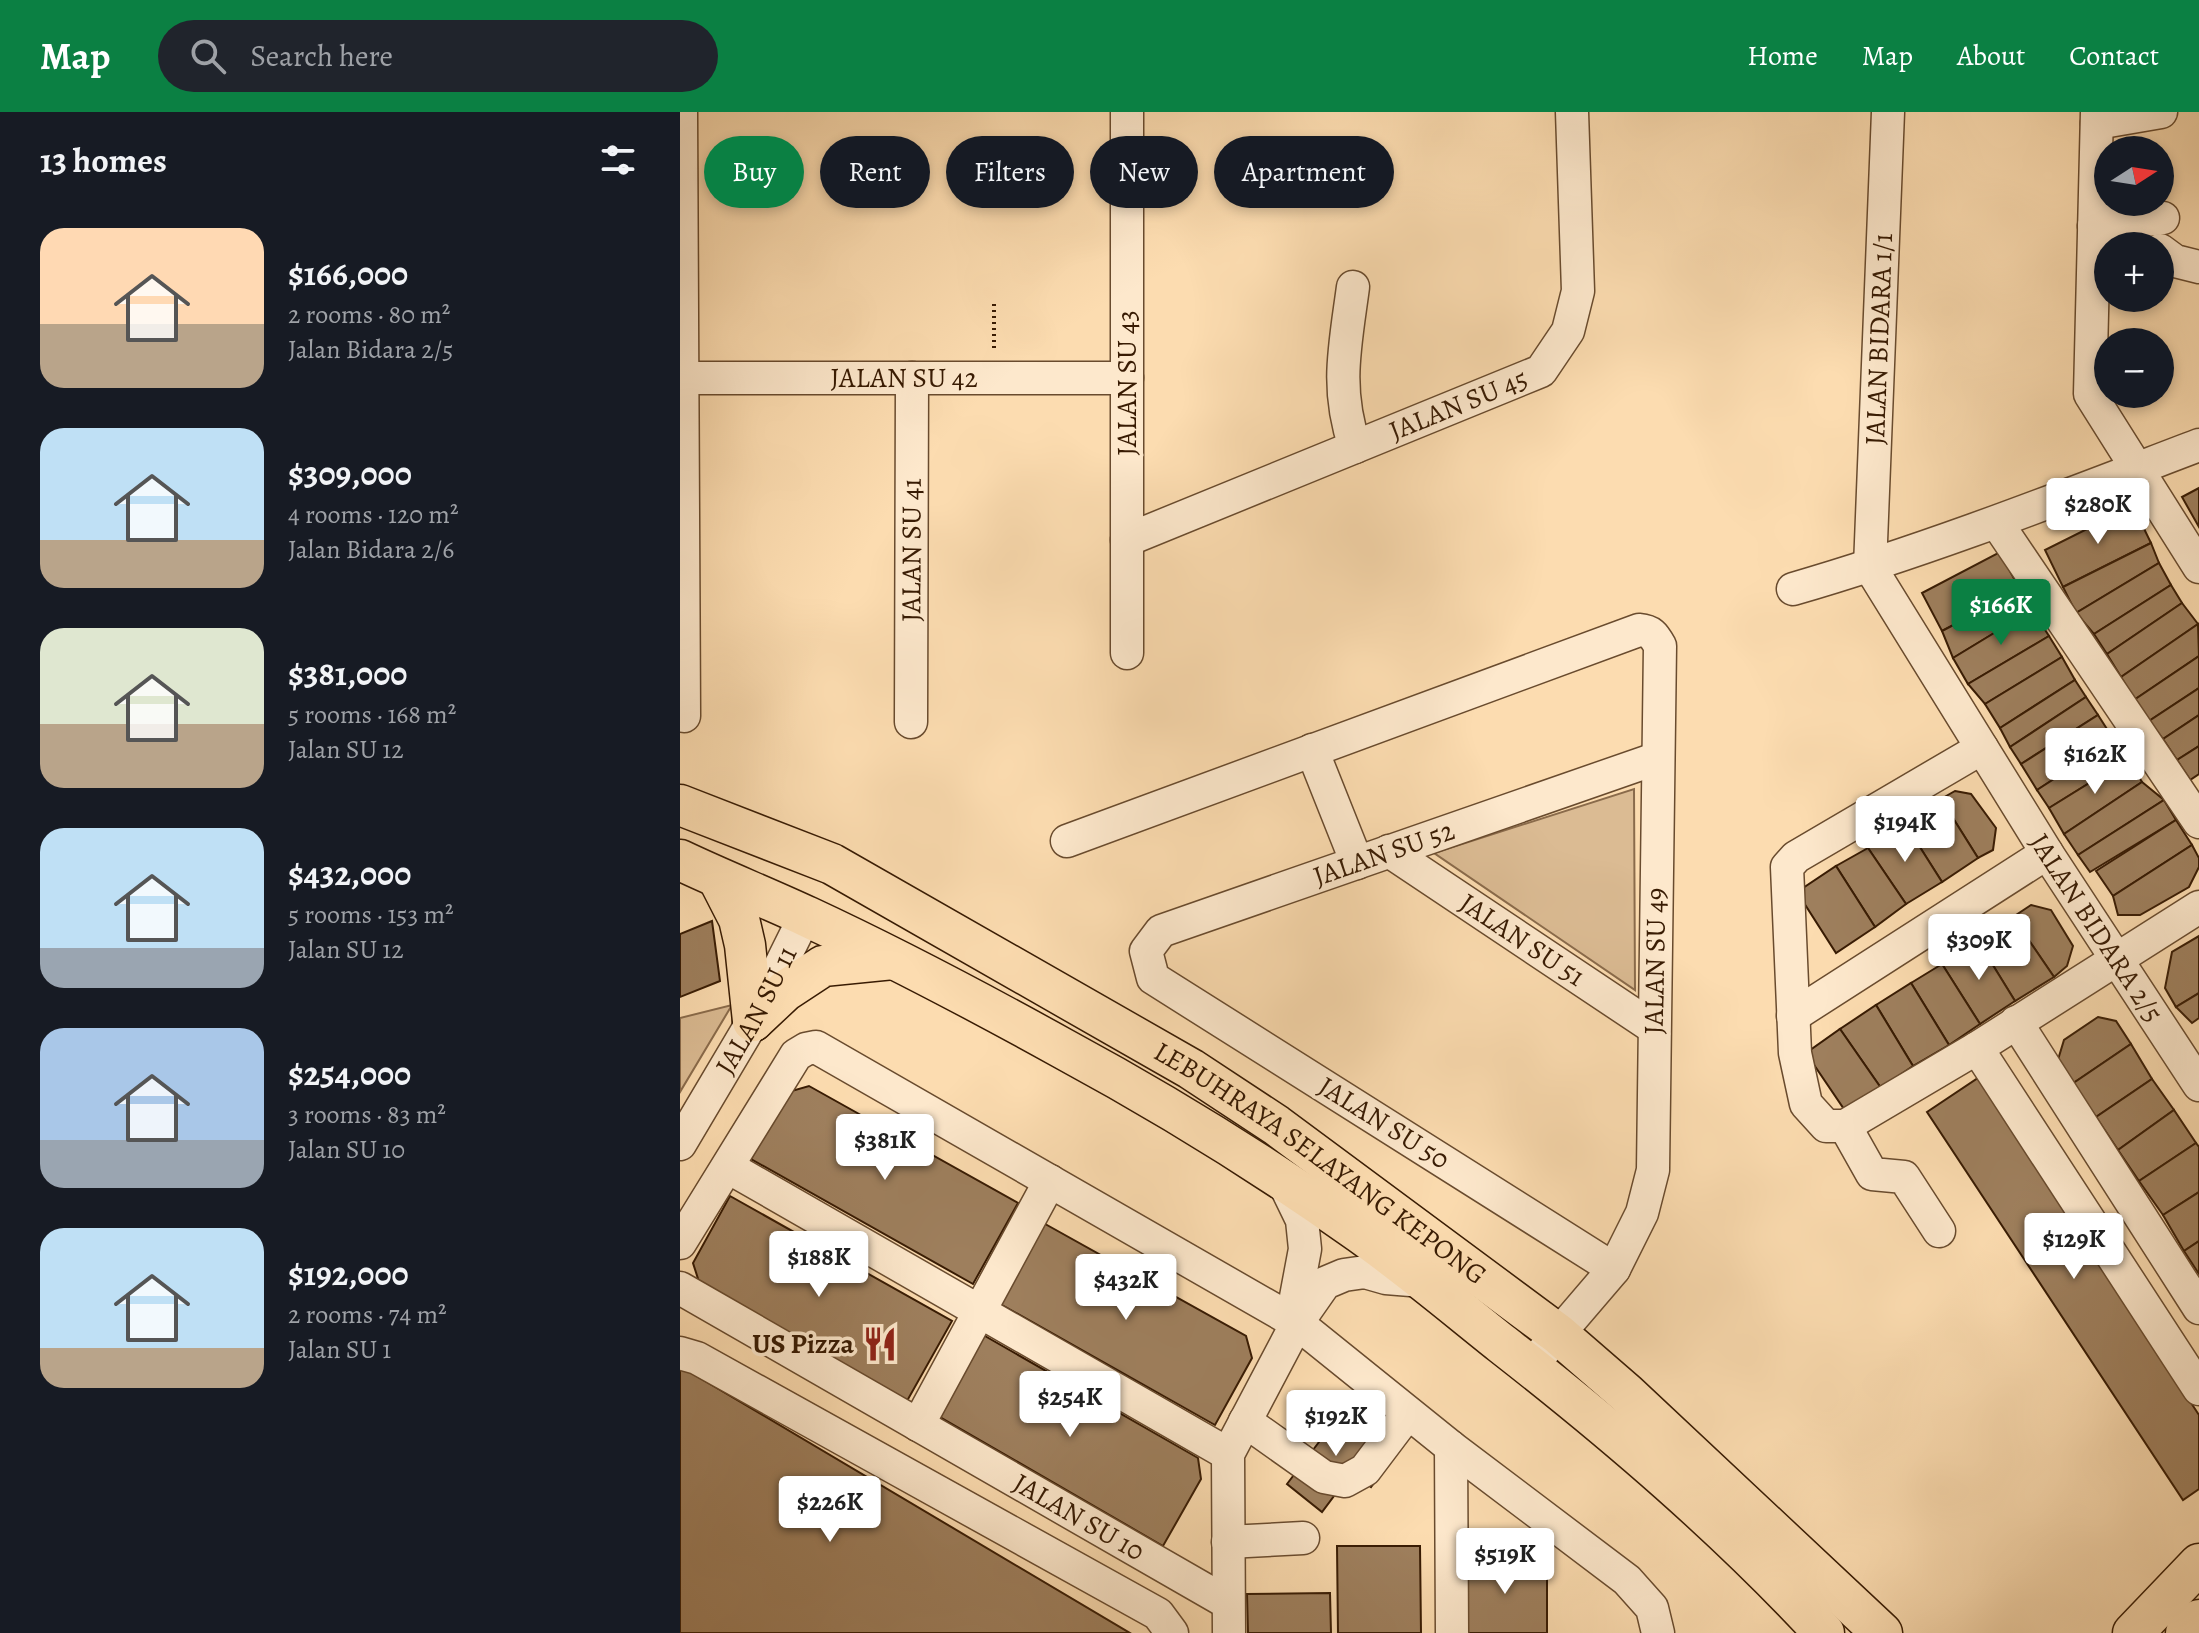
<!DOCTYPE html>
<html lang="en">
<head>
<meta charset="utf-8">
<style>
  body { margin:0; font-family:Alegreya,serif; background:#20242c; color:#f1f3f6; height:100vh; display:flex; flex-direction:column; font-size:30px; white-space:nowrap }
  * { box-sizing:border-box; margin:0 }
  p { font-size:26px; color:#9ea1a6 }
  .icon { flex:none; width:44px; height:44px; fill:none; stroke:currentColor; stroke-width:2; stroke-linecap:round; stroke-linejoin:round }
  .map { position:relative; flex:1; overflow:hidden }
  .drawer { display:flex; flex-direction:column; background:#171b24; width:680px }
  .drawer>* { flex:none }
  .banner { position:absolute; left:24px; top:24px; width:760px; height:72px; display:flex; gap:16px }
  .needle { width:52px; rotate:78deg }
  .buttons { position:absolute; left:1414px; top:24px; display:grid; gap:16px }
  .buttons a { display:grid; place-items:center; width:80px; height:80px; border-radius:50%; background:#171b24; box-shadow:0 4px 12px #0003; font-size:40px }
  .price { position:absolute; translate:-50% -68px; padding:0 18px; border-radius:8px; background:#fff; color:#222; font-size:26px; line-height:52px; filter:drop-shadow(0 2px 4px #0008) }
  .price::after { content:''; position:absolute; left:50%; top:48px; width:24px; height:18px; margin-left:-12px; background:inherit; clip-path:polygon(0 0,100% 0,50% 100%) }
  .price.active { background:#0b8043; color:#fff }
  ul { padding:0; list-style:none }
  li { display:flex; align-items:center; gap:24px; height:200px; padding:0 40px }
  li span { display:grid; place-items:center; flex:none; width:224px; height:160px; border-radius:24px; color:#555 }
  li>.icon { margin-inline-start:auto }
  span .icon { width:96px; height:96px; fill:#fffc; stroke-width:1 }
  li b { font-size:34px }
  h2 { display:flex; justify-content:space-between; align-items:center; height:96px; padding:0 40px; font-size:34px }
  .chip { padding:0 28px; border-radius:36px; background:#171b24; box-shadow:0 4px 12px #0003; font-size:28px; line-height:72px }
  .chip.active { background:#0b8043; color:#fff }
  header { display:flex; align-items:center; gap:48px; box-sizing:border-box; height:112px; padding:0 40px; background:#0b8043; color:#fff }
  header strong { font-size:38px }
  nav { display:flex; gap:44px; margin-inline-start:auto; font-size:28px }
  .search { width:560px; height:72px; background:#20242c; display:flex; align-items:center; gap:20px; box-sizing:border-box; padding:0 28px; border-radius:44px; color:#9ea1a6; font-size:30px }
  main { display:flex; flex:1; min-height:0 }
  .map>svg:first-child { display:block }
</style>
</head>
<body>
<header>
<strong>Map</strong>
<div class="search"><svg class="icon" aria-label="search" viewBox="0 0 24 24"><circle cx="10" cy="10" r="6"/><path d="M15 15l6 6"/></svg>Search here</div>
<nav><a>Home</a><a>Map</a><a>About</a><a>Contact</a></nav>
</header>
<main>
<section class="drawer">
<h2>13 homes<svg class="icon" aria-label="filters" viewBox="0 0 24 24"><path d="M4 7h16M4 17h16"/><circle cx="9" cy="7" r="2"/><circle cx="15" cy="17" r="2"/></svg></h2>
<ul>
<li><span style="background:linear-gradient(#ffd9b3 60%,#b9a48a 0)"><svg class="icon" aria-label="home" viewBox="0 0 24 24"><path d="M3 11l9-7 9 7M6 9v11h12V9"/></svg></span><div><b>$166,000</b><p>2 rooms · 80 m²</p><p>Jalan Bidara 2/5</p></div></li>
<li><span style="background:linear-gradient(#bfe0f5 70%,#b9a48a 0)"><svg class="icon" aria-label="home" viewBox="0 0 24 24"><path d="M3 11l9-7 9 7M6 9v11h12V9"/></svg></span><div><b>$309,000</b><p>4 rooms · 120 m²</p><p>Jalan Bidara 2/6</p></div></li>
<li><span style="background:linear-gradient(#dfe7d0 60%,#b9a48a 0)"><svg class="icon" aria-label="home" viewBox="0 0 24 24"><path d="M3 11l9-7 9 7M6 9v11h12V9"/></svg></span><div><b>$381,000</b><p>5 rooms · 168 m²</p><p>Jalan SU 12</p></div></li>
<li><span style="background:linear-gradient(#bfe0f5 75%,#9aa5b1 0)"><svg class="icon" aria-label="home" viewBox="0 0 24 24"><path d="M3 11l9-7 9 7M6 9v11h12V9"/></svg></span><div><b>$432,000</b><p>5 rooms · 153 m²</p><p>Jalan SU 12</p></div></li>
<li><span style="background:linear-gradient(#a9c7e8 70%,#9aa5b1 0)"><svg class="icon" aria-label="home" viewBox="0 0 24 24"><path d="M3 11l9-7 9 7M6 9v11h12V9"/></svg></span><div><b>$254,000</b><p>3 rooms · 83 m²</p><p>Jalan SU 10</p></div></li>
<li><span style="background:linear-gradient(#bfe0f5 75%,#b9a48a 0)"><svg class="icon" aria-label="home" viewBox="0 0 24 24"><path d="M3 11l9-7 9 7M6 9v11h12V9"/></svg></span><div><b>$192,000</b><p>2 rooms · 74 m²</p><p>Jalan SU 1</p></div></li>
</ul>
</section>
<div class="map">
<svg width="1519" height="1521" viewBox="0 0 1519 1521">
  <rect width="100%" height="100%" fill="#fcdcb0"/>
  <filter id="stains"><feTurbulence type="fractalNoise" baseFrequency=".0025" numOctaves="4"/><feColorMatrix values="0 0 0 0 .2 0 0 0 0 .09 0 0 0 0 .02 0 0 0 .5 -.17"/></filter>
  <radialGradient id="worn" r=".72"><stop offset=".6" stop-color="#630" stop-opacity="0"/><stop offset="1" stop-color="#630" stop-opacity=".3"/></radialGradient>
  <g fill="#dbbb93" stroke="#8a6b4b" stroke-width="2">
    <polygon points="954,677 955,878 754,741"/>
    <polygon points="52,893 0,980 0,906"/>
  </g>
  <g fill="#9e7f5d" stroke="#381b03" stroke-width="2">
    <polygon points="1519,376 1519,415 1502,385"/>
    <polygon points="1453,394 1471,431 1383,475 1365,438"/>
    <polygon points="1471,431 1479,451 1396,501 1383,475"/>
    <polygon points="1320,440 1340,478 1262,519 1242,481"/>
    <polygon points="1479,451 1491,473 1414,522 1396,501"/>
    <polygon points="1491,473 1502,491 1427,542 1414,522"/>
    <polygon points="1340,478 1352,498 1273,546 1262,519"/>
    <polygon points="1502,491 1518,512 1441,565 1427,542"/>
    <polygon points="1352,498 1369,524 1288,572 1273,546"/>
    <polygon points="1518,512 1519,544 1454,588 1441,565"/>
    <polygon points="1369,524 1382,545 1305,592 1288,572"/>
    <polygon points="1519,544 1519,576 1469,609 1454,588"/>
    <polygon points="1382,545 1395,568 1320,616 1305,592"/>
    <polygon points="1395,568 1406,585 1330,635 1320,616"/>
    <polygon points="1519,576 1519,603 1483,627 1469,609"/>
    <polygon points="1406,585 1418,603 1341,652 1330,635"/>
    <polygon points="1418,603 1434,628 1357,678 1341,652"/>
    <polygon points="1519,603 1519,634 1497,648 1483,627"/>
    <polygon points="1434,628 1448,647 1369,696 1357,678"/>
    <polygon points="1519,634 1519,662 1510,668 1497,648"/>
    <polygon points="1448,647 1462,670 1384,722 1369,696"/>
    <polygon points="1462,670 1484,688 1398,743 1384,722"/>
    <polygon points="1275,679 1291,682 1316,716 1313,738 1298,746 1261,687"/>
    <polygon points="1261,687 1298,746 1262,770 1224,710"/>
    <polygon points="1484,688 1496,708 1410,760 1398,743"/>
    <polygon points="1496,708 1512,733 1433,784 1416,759"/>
    <polygon points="1224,710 1262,770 1226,792 1188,736"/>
    <polygon points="1512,733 1519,746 1519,755 1509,775 1460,803 1438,803 1433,784"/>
    <polygon points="1188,736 1226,792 1195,815 1156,754"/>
    <polygon points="1156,754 1195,815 1156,841 1117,780"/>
    <polygon points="1351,793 1371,798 1393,834 1387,854 1374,865 1333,805"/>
    <polygon points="1333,805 1374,865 1335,889 1298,829"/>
    <polygon points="32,809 40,869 0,885 0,822"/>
    <polygon points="1519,824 1519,881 1496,895 1485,876 1492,840"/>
    <polygon points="1298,829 1335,889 1300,912 1262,852"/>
    <polygon points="1262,852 1300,912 1269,933 1231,871"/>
    <polygon points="1231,871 1269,933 1233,954 1196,893"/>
    <polygon points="1519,881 1519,906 1512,911 1496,895"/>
    <polygon points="1196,893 1233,954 1201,976 1160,917"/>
    <polygon points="1418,905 1436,909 1451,932 1392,972 1377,951 1384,928"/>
    <polygon points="1160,917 1201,976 1166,1000 1126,941"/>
    <polygon points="1451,932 1472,967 1416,1005 1392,972"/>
    <polygon points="1298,966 1519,1303 1519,1377 1503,1388 1247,1000"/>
    <polygon points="1472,967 1494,998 1438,1038 1416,1005"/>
    <polygon points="129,974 338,1091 293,1172 71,1047 108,980"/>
    <polygon points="1494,998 1516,1031 1459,1069 1438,1038"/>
    <polygon points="1516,1031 1519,1035 1519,1080 1483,1103 1459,1069"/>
    <polygon points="1519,1080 1519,1129 1504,1139 1483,1103"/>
    <polygon points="50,1084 272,1209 227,1289 20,1173 13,1151"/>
    <polygon points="358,1108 566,1224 572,1246 535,1313 313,1188"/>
    <polygon points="1519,1129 1519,1162 1504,1139"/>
    <polygon points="298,1220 518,1346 521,1367 483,1434 253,1301"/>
    <polygon points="0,1254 450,1521 0,1521"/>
    <polygon points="640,1289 713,1345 691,1375 672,1360 642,1400 607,1372 639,1330 620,1315"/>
    <polygon points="657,1434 740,1434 741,1521 658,1521"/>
    <polygon points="867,1447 867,1521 784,1521 783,1448"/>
    <polygon points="650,1481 651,1521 568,1521 567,1482"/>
  </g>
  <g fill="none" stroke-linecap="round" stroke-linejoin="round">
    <g stroke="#694b2e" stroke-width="35">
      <g id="minor">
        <polyline points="1,0 4,604"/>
        <polyline points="447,0 447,541"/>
        <polyline points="1417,0 1410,282 1519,455"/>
        <polyline points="1417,11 1481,0"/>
        <polyline points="1414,114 1483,106"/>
        <polyline points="1480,138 1495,149 1519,155"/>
        <path d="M673 175C665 235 655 276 675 335"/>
        <path id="s1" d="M2 266H447"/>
        <polyline points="1317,411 1519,710"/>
        <path id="s2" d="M447 428 861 259 888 219 898 179 892 0"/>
        <path id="s3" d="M1190 455 1367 741 1519 973"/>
        <path id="s4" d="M1190 455 1208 0"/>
        <path d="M1113 477C1251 437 1385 384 1519 333"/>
        <path id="s5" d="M231 610 232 266"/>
        <polyline points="1302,636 1116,745 1107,755 1115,941 1126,992 1146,1014 1165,1014 1297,936 1519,795"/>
        <polyline points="632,638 677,751"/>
        <path d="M387 729 959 518C971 519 974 523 980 534L973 1058 962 1101 934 1157 851 1254"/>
        <path id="s6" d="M709 739 974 916"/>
        <polyline points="1113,904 1367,741"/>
        <polyline points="1336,910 1519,1196"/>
        <polyline points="1297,936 1519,1277"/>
        <polyline points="1165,1014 1192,1062 1224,1065 1259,1119"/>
        <path id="s7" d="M0 1032 73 909 125 804"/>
        <polyline points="48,1055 548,1342"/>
        <polyline points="604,1071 622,1108 625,1137 616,1185 617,1211"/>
        <polyline points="0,1131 116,943 126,937 136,935 617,1211 771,1335 947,1468 972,1496 978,1521"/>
        <path id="s8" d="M934 1157 473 866 466 839 481 819 978 646"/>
        <path id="s9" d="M0 1176 548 1491"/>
        <polyline points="0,1241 17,1246 478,1502 492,1521"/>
        <polyline points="565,1309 644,1365 665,1369 685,1358 728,1301"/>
        <polyline points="238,1313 370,1069"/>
        <polyline points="771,1335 772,1521"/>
        <polyline points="548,1430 623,1426"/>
        <polyline points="549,1521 548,1342 617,1211 645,1171 664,1163 685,1160 706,1166 743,1169"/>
      </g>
    </g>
    <g stroke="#381b03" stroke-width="43">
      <g id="major">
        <path id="s10" d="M0 693 152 752 511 957 596 1013 878 1222 946 1281 1202 1521"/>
        <path d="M0 748C42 768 85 785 128 805 214 845 299 890 382 936 482 990 581 1051 673 1116 725 1152 773 1193 822 1232 936 1321 1046 1415 1144 1521"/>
        <polyline points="39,768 59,807 65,833 73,909"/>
        <polyline points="73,909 105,879 143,854 213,847"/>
        <polyline points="1453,1521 1519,1452"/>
        <polyline points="1506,1521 1519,1508"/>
      </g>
    </g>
    <polyline stroke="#381b03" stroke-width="4" stroke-dasharray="2 4" stroke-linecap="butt" points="314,192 314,238"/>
    <use href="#minor" stroke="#fde8cc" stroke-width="32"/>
    <use href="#major" stroke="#fcdcb0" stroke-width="40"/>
  </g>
  <defs>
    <g id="restaurant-bare" transform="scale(2.76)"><path d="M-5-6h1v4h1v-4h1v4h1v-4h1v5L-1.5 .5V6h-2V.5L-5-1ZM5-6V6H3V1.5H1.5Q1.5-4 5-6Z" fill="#8f2418" stroke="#fde8cc" stroke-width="2.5" paint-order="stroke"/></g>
  </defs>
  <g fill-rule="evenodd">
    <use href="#restaurant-bare" x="200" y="1232"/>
  </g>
  <g text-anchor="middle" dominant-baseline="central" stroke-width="7" stroke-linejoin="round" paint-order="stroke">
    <g font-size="28" fill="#381b03" stroke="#fde8cc">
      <text stroke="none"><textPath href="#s4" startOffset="228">JALAN BIDARA 1/1</textPath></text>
      <text stroke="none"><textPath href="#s1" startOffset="222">JALAN SU 42</textPath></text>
      <text transform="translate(447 271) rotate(-90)">JALAN SU 43</text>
      <text stroke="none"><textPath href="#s2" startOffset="358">JALAN SU 45</textPath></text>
      <text stroke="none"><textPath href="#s5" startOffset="172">JALAN SU 41</textPath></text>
      <text stroke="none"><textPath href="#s8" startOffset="834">JALAN SU 52</textPath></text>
      <text stroke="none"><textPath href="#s3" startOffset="426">JALAN BIDARA 2/5</textPath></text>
      <text stroke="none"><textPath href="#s6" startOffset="160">JALAN SU 51</textPath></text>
      <text transform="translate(975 849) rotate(-89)">JALAN SU 49</text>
      <text stroke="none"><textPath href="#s7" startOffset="154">JALAN SU 11</textPath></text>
      <text transform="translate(704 1011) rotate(32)">JALAN SU 50</text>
      <text stroke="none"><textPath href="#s10" startOffset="736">LEBUHRAYA SELAYANG KEPONG</textPath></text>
      <text stroke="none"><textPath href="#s9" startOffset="460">JALAN SU 10</textPath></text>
    </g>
    <g font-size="28" font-weight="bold" fill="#381b03" stroke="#fde8cc" text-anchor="end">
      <text x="174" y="1232">US Pizza</text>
    </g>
  </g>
  <rect width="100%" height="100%" filter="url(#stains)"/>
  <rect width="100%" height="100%" fill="url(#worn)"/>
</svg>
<div class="buttons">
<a><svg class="needle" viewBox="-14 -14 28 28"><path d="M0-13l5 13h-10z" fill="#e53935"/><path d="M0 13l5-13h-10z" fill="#9ea1a6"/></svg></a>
<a>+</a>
<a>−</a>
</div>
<b class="price" style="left:1418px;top:434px">$280K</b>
<b class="price active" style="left:1321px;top:535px">$166K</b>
<b class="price" style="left:1415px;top:684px">$162K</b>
<b class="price" style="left:1225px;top:752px">$194K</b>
<b class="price" style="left:1299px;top:870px">$309K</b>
<b class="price" style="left:205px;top:1070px">$381K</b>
<b class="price" style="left:1394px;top:1169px">$129K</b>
<b class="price" style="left:139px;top:1187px">$188K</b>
<b class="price" style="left:446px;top:1210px">$432K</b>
<b class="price" style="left:390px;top:1327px">$254K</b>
<b class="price" style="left:656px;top:1346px">$192K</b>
<b class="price" style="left:150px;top:1432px">$226K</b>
<b class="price" style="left:825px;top:1484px">$519K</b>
<div class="banner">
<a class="chip active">Buy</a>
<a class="chip">Rent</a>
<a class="chip">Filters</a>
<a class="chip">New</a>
<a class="chip">Apartment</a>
</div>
</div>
</main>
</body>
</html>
